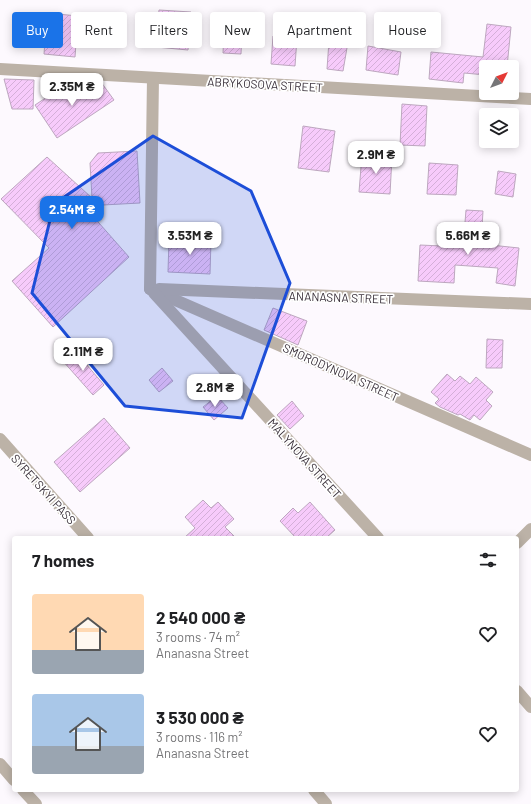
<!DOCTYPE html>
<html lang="en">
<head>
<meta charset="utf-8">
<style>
  body { margin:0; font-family:Barlow,sans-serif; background:#f2f2f2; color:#202124; height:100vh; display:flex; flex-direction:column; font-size:15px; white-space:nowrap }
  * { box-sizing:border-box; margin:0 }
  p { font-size:13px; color:#757577 }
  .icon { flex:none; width:22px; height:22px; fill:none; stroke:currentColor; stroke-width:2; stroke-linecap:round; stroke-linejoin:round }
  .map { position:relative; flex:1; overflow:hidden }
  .details { position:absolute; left:12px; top:536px; width:507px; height:256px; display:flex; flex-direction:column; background:#fff; border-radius:4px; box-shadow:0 2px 10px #0003 }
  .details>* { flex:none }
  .top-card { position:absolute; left:12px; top:12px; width:507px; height:36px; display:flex; gap:8px }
  .needle { width:26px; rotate:48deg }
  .fabs { position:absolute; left:479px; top:60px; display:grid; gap:8px }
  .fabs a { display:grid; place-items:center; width:40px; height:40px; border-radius:4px; background:#fff; box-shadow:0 2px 10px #0003; font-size:20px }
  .price { position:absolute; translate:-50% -34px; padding:0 9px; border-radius:8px; background:#fff; color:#222; font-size:13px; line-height:26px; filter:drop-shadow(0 1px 2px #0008) }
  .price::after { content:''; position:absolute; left:50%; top:24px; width:12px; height:9px; margin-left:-6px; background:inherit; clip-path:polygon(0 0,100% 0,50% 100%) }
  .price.current { background:#1a73e8; color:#fff }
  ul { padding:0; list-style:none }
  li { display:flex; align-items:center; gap:12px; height:100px; padding:0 20px }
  li span { display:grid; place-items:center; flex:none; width:112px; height:80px; border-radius:4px; color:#555 }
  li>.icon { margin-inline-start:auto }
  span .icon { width:48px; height:48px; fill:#fffc; stroke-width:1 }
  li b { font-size:17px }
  h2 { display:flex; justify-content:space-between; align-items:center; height:48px; padding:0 20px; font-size:17px }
  .chip { padding:0 14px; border-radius:4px; background:#fff; box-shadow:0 2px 10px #0003; font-size:14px; line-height:36px }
  .chip.current { background:#1a73e8; color:#fff }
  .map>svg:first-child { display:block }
</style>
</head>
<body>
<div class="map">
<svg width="531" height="804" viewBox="0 0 531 804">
  <defs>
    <pattern id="building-hatch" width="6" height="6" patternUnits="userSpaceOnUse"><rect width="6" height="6" fill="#f7cbfb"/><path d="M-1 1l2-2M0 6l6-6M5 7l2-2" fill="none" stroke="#d4afd8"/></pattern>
  </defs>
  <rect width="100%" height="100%" fill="#fdf9fe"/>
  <g fill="url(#building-hatch)" stroke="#bda7bf">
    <polygon points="159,10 191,12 188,50 156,47"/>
    <polygon points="47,13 78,16 75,57 44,54"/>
    <polygon points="487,24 511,27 507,67 486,67 486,75 464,73 463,83 429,79 431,52 483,57"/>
    <polygon points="224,31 242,32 241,54 223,53"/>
    <polygon points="273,36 297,38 295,66 271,64"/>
    <polygon points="329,41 348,42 343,71 327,69"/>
    <polygon points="368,46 401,52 398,75 366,70"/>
    <polygon points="4,79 34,80 33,109 12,109"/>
    <polygon points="97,82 101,82 114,100 57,138 35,105 62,87 65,92 73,87 72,100"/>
    <polygon points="402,104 427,106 425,146 400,145"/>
    <polygon points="303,126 335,131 329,172 298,168"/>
    <polygon points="137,151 140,203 84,206 129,257 53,327 12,281 49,248 1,199 47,157 92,198 90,163 98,153"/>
    <polygon points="362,155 392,157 390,194 359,192"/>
    <polygon points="429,163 458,165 456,195 427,194"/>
    <polygon points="498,171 516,174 513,197 495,194"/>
    <polygon points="466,210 483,211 481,244 519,248 515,286 496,283 498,268 455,265 454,283 418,281 420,245 463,247"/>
    <polygon points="169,239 211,241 210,274 168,272"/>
    <polygon points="273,308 307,321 298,345 264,330"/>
    <polygon points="487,339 503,340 502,368 486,368"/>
    <polygon points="74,350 104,385 93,395 62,360"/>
    <polygon points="162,368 173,381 159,392 149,380"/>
    <polygon points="447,374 455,381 460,376 470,384 476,377 493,392 486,400 492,406 480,420 474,415 470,420 460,414 458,415 440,407 435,403 439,399 431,392"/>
    <polygon points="217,396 228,408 214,420 203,407"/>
    <polygon points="292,401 304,416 290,429 277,415"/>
    <polygon points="104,418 130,448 80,492 54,462"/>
    <polygon points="203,500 211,508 218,502 234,519 225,527 236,538 184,538 195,528 185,517"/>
    <polygon points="310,502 335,530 326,538 296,538 280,521 293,508 298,513"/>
  </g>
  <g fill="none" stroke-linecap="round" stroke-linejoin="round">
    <g stroke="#bcb2a7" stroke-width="12">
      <polyline points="0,69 531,99"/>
      <polyline points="150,289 531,455"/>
      <polyline points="150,289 153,78"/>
      <polyline points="159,289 531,304"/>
      <polyline points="154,293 378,538"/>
      <polyline points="0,439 88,538"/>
      <polyline points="517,543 531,529"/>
      <polyline points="517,691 531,707"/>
      <polyline points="0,764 14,780"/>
      <polyline points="23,790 36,804"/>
      <polyline points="314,790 326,804"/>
    </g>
  </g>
  <path fill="#1d4ed8" fill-opacity="0.2" stroke="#1d4ed8" stroke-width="3" stroke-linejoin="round" d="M153 136 251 191 290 283 242 418 125 406 32 293 54 204Z"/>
  <g text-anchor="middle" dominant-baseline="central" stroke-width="3.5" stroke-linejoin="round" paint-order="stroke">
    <g font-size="12" fill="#3a313b" stroke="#fff">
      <text transform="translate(265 84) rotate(3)">ABRYKOSOVA STREET</text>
      <text transform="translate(341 297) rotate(2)">ANANASNA STREET</text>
      <text transform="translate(341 372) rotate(24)">SMORODYNOVA STREET</text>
      <text transform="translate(305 458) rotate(48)">MALYNOVA STREET</text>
      <text transform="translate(44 489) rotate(48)">SYRETSKYI PASS</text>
    </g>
  </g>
</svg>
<div class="fabs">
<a><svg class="needle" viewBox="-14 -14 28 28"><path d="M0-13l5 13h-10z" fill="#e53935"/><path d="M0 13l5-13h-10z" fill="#757577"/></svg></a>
<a><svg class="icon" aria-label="layers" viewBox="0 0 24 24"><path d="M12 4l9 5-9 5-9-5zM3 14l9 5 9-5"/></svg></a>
</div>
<b class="price" style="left:72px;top:107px">2.35M ₴</b>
<b class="price" style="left:376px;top:175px">2.9M ₴</b>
<b class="price current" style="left:72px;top:230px">2.54M ₴</b>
<b class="price" style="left:190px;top:256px">3.53M ₴</b>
<b class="price" style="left:468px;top:256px">5.66M ₴</b>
<b class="price" style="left:83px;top:372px">2.11M ₴</b>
<b class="price" style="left:215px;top:408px">2.8M ₴</b>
<div class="top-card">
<a class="chip current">Buy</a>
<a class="chip">Rent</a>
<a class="chip">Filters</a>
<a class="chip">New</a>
<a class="chip">Apartment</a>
<a class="chip">House</a>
</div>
<section class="details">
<h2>7 homes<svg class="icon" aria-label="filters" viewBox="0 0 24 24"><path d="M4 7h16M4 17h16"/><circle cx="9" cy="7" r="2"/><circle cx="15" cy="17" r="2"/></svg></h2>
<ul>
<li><span style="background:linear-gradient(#ffd9b3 70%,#9aa5b1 0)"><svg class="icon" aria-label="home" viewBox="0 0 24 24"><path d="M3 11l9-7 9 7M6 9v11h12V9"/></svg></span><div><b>2 540 000 ₴</b><p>3 rooms · 74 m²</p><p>Ananasna Street</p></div><svg class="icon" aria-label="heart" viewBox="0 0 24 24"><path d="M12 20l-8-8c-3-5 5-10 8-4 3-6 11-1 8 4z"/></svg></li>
<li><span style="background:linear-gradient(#a9c7e8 65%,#9aa5b1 0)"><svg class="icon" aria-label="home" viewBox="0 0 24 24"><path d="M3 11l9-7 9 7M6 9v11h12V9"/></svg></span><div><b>3 530 000 ₴</b><p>3 rooms · 116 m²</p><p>Ananasna Street</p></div><svg class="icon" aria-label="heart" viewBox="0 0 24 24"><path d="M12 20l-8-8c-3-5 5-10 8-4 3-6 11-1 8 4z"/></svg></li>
</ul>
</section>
</div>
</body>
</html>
